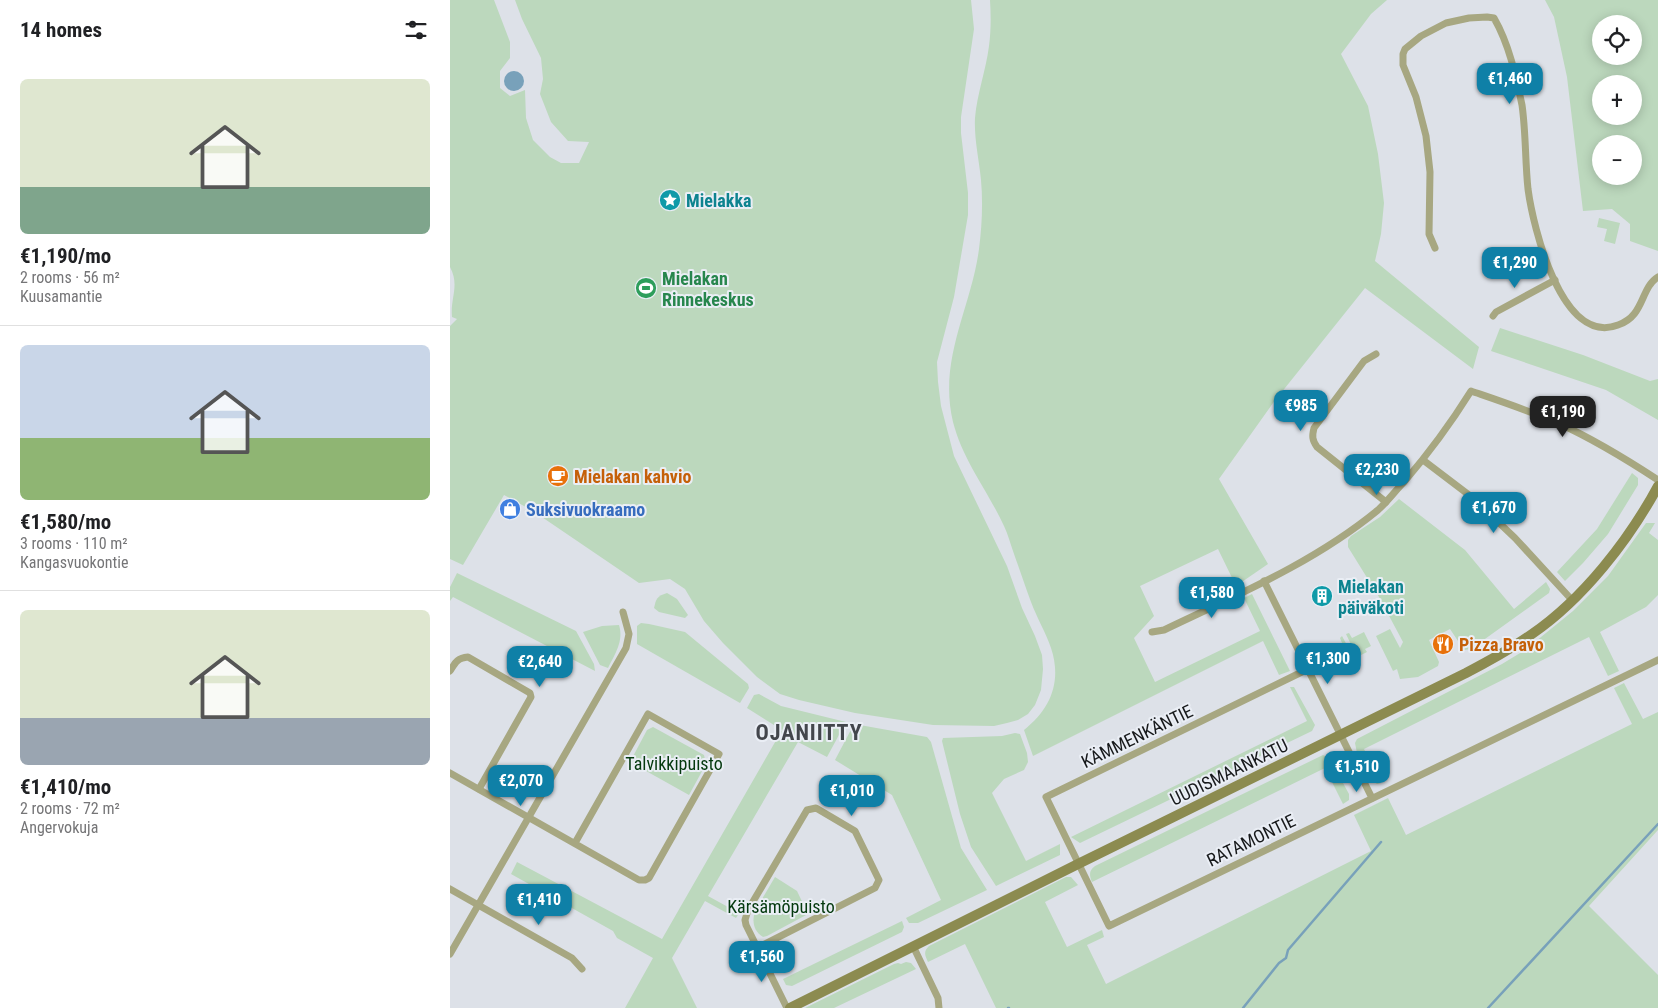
<!DOCTYPE html>
<html lang="en">
<head>
<meta charset="utf-8">
<style>
  body { margin:0; font-family:"Roboto Condensed",sans-serif; background:#f2f2f2; color:#202124; height:100vh; display:flex; flex-direction:column; font-size:19px; white-space:nowrap }
  * { box-sizing:border-box; margin:0 }
  p { font-size:16px; color:#757577 }
  .icon { flex:none; width:28px; height:28px; fill:none; stroke:currentColor; stroke-width:2; stroke-linecap:round; stroke-linejoin:round }
  .map { position:relative; flex:1; overflow:hidden }
  .details { display:flex; flex-direction:column; background:#fff; width:450px }
  .details>* { flex:none }
  .fabs { position:absolute; left:1142px; top:15px; display:grid; gap:10px }
  .fabs a { display:grid; place-items:center; width:50px; height:50px; border-radius:50%; background:#fff; box-shadow:0 2px 12px #0003; font-size:25px }
  .price { position:absolute; translate:-50% -42px; padding:0 11px; border-radius:10px; background:#0f80a7; color:#fff; font-size:16px; line-height:32px; filter:drop-shadow(0 1px 2px #0008) }
  .price::after { content:''; position:absolute; left:50%; top:30px; width:15px; height:11px; margin-left:-8px; background:inherit; clip-path:polygon(0 0,100% 0,50% 100%) }
  .price.active { background:#222; color:#fff }
  ul { padding:0; list-style:none }
  li { display:grid; align-content:center; gap:10px; height:265px; padding:0 20px }
  li+li { border-top:1px solid #e0e0e0 }
  li span { display:grid; place-items:center; height:155px; border-radius:8px; color:#555 }
  li>.icon { margin-inline-start:auto }
  span .icon { width:90px; height:90px; fill:#fffc; stroke-width:1 }
  li b { font-size:21px }
  h2 { display:flex; justify-content:space-between; align-items:center; height:60px; padding:0 20px; font-size:21px }
  main { display:flex; flex:1; min-height:0 }
  .map>svg:first-child { display:block }
</style>
</head>
<body>
<main>
<section class="details">
<h2>14 homes<svg class="icon" aria-label="filters" viewBox="0 0 24 24"><path d="M4 7h16M4 17h16"/><circle cx="9" cy="7" r="2"/><circle cx="15" cy="17" r="2"/></svg></h2>
<ul>
<li><span style="background:linear-gradient(#dfe7d0 70%,#7fa58c 0)"><svg class="icon" aria-label="home" viewBox="0 0 24 24"><path d="M3 11l9-7 9 7M6 9v11h12V9"/></svg></span><div><b>€1,190/mo</b><p>2 rooms · 56 m²</p><p>Kuusamantie</p></div></li>
<li><span style="background:linear-gradient(#c9d6e8 60%,#8fb573 0)"><svg class="icon" aria-label="home" viewBox="0 0 24 24"><path d="M3 11l9-7 9 7M6 9v11h12V9"/></svg></span><div><b>€1,580/mo</b><p>3 rooms · 110 m²</p><p>Kangasvuokontie</p></div></li>
<li><span style="background:linear-gradient(#dfe7d0 70%,#9aa5b1 0)"><svg class="icon" aria-label="home" viewBox="0 0 24 24"><path d="M3 11l9-7 9 7M6 9v11h12V9"/></svg></span><div><b>€1,410/mo</b><p>2 rooms · 72 m²</p><p>Angervokuja</p></div></li>
</ul>
</section>
<div class="map">
<svg width="1208" height="1008" viewBox="0 0 1208 1008">
  <rect width="100%" height="100%" fill="#dde1e8"/>
  <g fill="#bcd8bd" fill-rule="evenodd">
    <path d="M0 0H44L60 42V58L50 71V88L60 96 75 90 76 118 83 140 100 157 111 163H129L139 142 118 141 101 122 90 94 93 79 91 58 72 19 65 0H521L524 29 511 117V133L518 193V215L504 297 487 362 488 382 491 406 504 456 557 566 572 608 585 636 592 655 593 669 591 690 585 705 578 714 568 720 557 723 544 726 483 725 405 713 349 700 330 694 307 677 273 643 254 621 235 589 220 579 189 583 83 511 54 495 13 565 0 559V326L7 319 2 317C0 298 10 286 0 267Z"/>
    <path d="M540 0H937L921 14 891 54 918 106 928 154 934 203 931 234 925 261 1029 347 1023 369 915 288 823 403 769 479 818 564 786 586 768 549 690 586 704 616 684 638 705 682 810 631 794 598 802 594 840 671 829 675 813 641 583 756 574 730C601 709 612 681 601 648 596 633 587 618 581 602 575 586 569 568 563 551 560 543 558 534 554 526 538 491 513 461 503 422 488 359 521 309 529 249 532 226 533 202 531 180 529 159 524 139 525 118 527 94 536 70 539 46 541 31 541 16 540 0Z"/>
    <path d="M1095 0H1208V251L1180 241V224L1162 209 1133 211 1117 77 1104 17ZM1151 24H1184V56H1151ZM1151 84H1184V116H1151ZM1151 144H1184V176H1151Z"/>
    <polygon points="1149,218 1170,223 1165,244 1154,241 1157,229 1147,227"/>
    <polygon points="1050,328 1133,355 1200,381 1208,379 1208,420 1156,390 1041,351"/>
    <polygon points="1182,473 1188,478 1188,485 1158,534 1133,563 1115,581 1107,572 1147,529"/>
    <polygon points="949,499 1015,550 1064,609 1096,582 1100,589 1099,593 1021,649 1014,650 1000,629 979,640 989,662 988,666 968,677 950,679 947,669 943,671 926,636 940,629 950,648 953,642 929,597 898,547 898,540 901,536 930,517"/>
    <polygon points="1196,523 1205,523 1199,533 1208,540 1208,595 1196,607 1150,632 1169,671 1158,676 1139,637 914,749 931,783 927,784 924,782 907,753 905,743 907,739 1052,664 1075,650 1123,611 1158,576"/>
    <polygon points="7,573 126,631 144,664 145,671 3,597 0,601 0,587"/>
    <path d="M217 593 227 599 238 615 235 618 209 612 204 608C206 599 207 596 217 593Z"/>
    <polygon points="191,623 199,624 235,632 298,684 299,688 290,703 187,644 187,626"/>
    <path d="M169 625C174 641 165 654 158 668L150 665 133 632 152 626Z"/>
    <polygon points="914,632 921,646 915,649 917,652 907,657 896,634 899,633 902,638"/>
    <path d="M892 636 904 658 873 673C864 674 861 664 858 657L859 653 862 657 892 643 890 638Z"/>
    <path d="M1174 683 1193 719 1208 712V830L1139 906 1208 975V1008H546L515 944 478 962C475 955 473 952 479 946L616 877H621L628 885 595 902 617 947 652 930 654 937 637 945 656 984 921 851 904 815 938 798 956 835 1182 724 1164 688Z"/>
    <polygon points="840,687 844,687 865,725 862,731 630,843 621,837 857,721"/>
    <polygon points="309,694 331,706 396,722 377,757 348,742 258,896 289,913 286,918 255,901 222,958 247,1008 175,1008 203,958 167,938 163,931 61,874 67,862 212,939 332,730 297,708 304,695"/>
    <polygon points="404,724 477,737 481,742 511,848 537,890 468,923 459,923 456,918 491,900 442,795 385,760"/>
    <polygon points="203,727 254,755 256,764 239,795 180,762 197,730"/>
    <polygon points="565,733 570,734 577,753 578,762 574,770 554,779 542,793 576,861 610,844 610,855 546,886 521,847 510,814 492,741 493,738 552,736"/>
    <path d="M873 755 877 757 881 761 899 794V800L893 804 875 768 642 882C639 874 639 871 645 866Z"/>
    <path d="M325 877 347 891 358 914 317 936 313 937C303 931 302 921 305 911Z"/>
    <polygon points="452,921 454,927 452,932 342,986 336,985 333,979"/>
    <polygon points="456,962 461,963 466,969 384,1008 355,1008 444,964 448,963 451,964"/>
  </g>
  <circle fill="#78a1ba" cx="64" cy="81" r="10"/>
  <g fill="none" stroke-linecap="round" stroke-linejoin="round">
    <g stroke="#78a1ba" stroke-width="2.5">
      <polyline points="558,1008 559,1008"/>
      <polyline points="793,1008 829,963 836,958 838,950 931,842"/>
      <polyline points="1038,1008 1208,824"/>
    </g>
    <g stroke="#a7a781" stroke-width="7">
      <path d="M985 248 979 234 980 172 976 136 966 97 953 65V54L955 49 971 36 996 23 1019 18 1037 17 1044 18C1059 44 1066 76 1072 105 1076 133 1075 161 1078 189 1083 227 1112 347 1168 325 1195 316 1190 288 1208 277"/>
      <polyline points="1043,316 1046,312 1105,280"/>
      <path d="M926 354 914 361 864 428C862 436 862 440 867 447L936 502"/>
      <polyline points="973,460 1023,498 1065,538 1122,600"/>
      <polyline points="814,581 922,798"/>
      <path d="M702 632 714 630C787 595 865 562 928 510 938 501 945 491 954 482 979 453 1001 423 1021 391 1050 401 1080 411 1108 423 1143 439 1176 459 1208 480"/>
      <polyline points="858,669 596,797 659,926 1208,660"/>
      <path d="M0 671C5 663 7 658 18 657L80 693 81 697 29 789"/>
      <polyline points="0,773 189,880 195,880 199,878 269,754 198,714 125,843"/>
      <polyline points="0,889 122,958 132,969"/>
      <polyline points="463,946 488,998 489,1008"/>
      <polyline points="307,948 425,888 429,880 405,831 366,808 357,810 298,910 295,920 296,925 337,1008"/>
      <polyline points="0,954 176,648 179,634 173,612"/>
    </g>
    <path stroke="#8c8b50" stroke-width="10" d="M340 1008 628 864 1016 673C1039 661 1061 649 1082 634 1133 599 1179 540 1208 486"/>
  </g>
  <defs>
    <g id="sight-disc" transform="scale(1.125)"><circle r="9.5" fill="#0f9aa8" stroke="#eaeef5"/><path d="M0-6L1.8-2.2L6-1.7L2.9 1.2L3.7 5.4L0 3.3L-3.7 5.4L-2.9 1.2L-6-1.7L-1.8-2.2Z" fill="#fff"/></g>
    <g id="stadium-disc" transform="scale(1.125)"><circle r="9.5" fill="#2e9e5b" stroke="#eaeef5"/><path d="M0-5a6.5 5 0 1 0 0 10a6.5 5 0 1 0 0-10ZM-3.5-1.8h7v3.6h-7Z" fill="#fff"/></g>
    <g id="cafe-disc" transform="scale(1.125)"><circle r="9.5" fill="#e8710a" stroke="#eaeef5"/><path d="M-5.5-4.5H6V0H3Q3 3.5 0 3.5H-2.5Q-5.5 3.5-5.5 0ZM3-3.2v2h1.7v-2ZM-6 4.5H4V6H-6Z" fill="#fff"/></g>
    <g id="shop-disc" transform="scale(1.125)"><circle r="9.5" fill="#3f7fe0" stroke="#eaeef5"/><path d="M-5-2.5h2.3a2.7 3.5 0 0 1 5.4 0H5L5.5 6h-11ZM-1.5-2.5h3a1.5 2.3 0 0 0-3 0Z" fill="#fff"/></g>
    <g id="building-disc" transform="scale(1.125)"><circle r="9.5" fill="#0f9aa8" stroke="#eaeef5"/><path d="M-4-6H4V6H1V3H-1V6H-4ZM-2.5-4.3h1.7v1.8h-1.7ZM.8-4.3h1.7v1.8H.8ZM-2.5-1h1.7V.8h-1.7ZM.8-1h1.7V.8H.8Z" fill="#fff"/></g>
    <g id="restaurant-disc" transform="scale(1.125)"><circle r="9.5" fill="#e8710a" stroke="#eaeef5"/><path d="M-5-6h1v4h1v-4h1v4h1v-4h1v5L-1.5 .5V6h-2V.5L-5-1ZM5-6V6H3V1.5H1.5Q1.5-4 5-6Z" fill="#fff"/></g>
  </defs>
  <g fill-rule="evenodd">
    <use href="#sight-disc" x="220" y="200"/>
    <use href="#stadium-disc" x="196" y="288"/>
    <use href="#cafe-disc" x="108" y="476"/>
    <use href="#shop-disc" x="60" y="509"/>
    <use href="#building-disc" x="872" y="596"/>
    <use href="#restaurant-disc" x="993" y="644"/>
  </g>
  <g text-anchor="middle" dominant-baseline="central" stroke-width="4" stroke-linejoin="round" paint-order="stroke">
    <g font-size="18" font-weight="bold" fill="#0d838f" stroke="#eaeef5" text-anchor="start">
      <text x="236" y="200">Mielakka</text>
      <text x="888" y="586">Mielakan<tspan x="888" dy="21">päiväkoti</tspan></text>
    </g>
    <g font-size="18" font-weight="bold" fill="#27864d" stroke="#eaeef5" text-anchor="start">
      <text x="212" y="278">Mielakan<tspan x="212" dy="21">Rinnekeskus</tspan></text>
    </g>
    <g font-size="18" font-weight="bold" fill="#c56008" stroke="#eaeef5" text-anchor="start">
      <text x="124" y="476">Mielakan kahvio</text>
      <text x="1009" y="644">Pizza Bravo</text>
    </g>
    <g font-size="18" font-weight="bold" fill="#366cbe" stroke="#eaeef5" text-anchor="start">
      <text x="76" y="509">Suksivuokraamo</text>
    </g>
    <g font-size="18" fill="#17191b" stroke="#eaeef5">
      <text transform="translate(687 736) rotate(-26)">KÄMMENKÄNTIE</text>
      <text transform="translate(779 772) rotate(-26)">UUDISMAANKATU</text>
      <text transform="translate(801 840) rotate(-26)">RATAMONTIE</text>
    </g>
    <g font-size="18" fill="#04390e" stroke="#eaeef5">
      <text x="224" y="763">Talvikkipuisto</text>
      <text x="331" y="906">Kärsämöpuisto</text>
    </g>
    <g font-size="22" font-weight="bold" letter-spacing="1" fill="#43464c" stroke="#eaeef5">
      <text x="359" y="732">OJANIITTY</text>
    </g>
  </g>
</svg>
<div class="fabs">
<a><svg class="icon" aria-label="locate" viewBox="0 0 24 24"><circle cx="12" cy="12" r="6"/><path d="M12 2v4M12 18v4M2 12h4M18 12h4"/></svg></a>
<a>+</a>
<a>−</a>
</div>
<b class="price" style="left:1060px;top:105px">€1,460</b>
<b class="price" style="left:1065px;top:289px">€1,290</b>
<b class="price" style="left:851px;top:432px">€985</b>
<b class="price active" style="left:1113px;top:438px">€1,190</b>
<b class="price" style="left:927px;top:496px">€2,230</b>
<b class="price" style="left:1044px;top:534px">€1,670</b>
<b class="price" style="left:762px;top:619px">€1,580</b>
<b class="price" style="left:878px;top:685px">€1,300</b>
<b class="price" style="left:90px;top:688px">€2,640</b>
<b class="price" style="left:907px;top:793px">€1,510</b>
<b class="price" style="left:71px;top:807px">€2,070</b>
<b class="price" style="left:402px;top:817px">€1,010</b>
<b class="price" style="left:89px;top:926px">€1,410</b>
<b class="price" style="left:312px;top:983px">€1,560</b>
</div>
</main>
</body>
</html>
